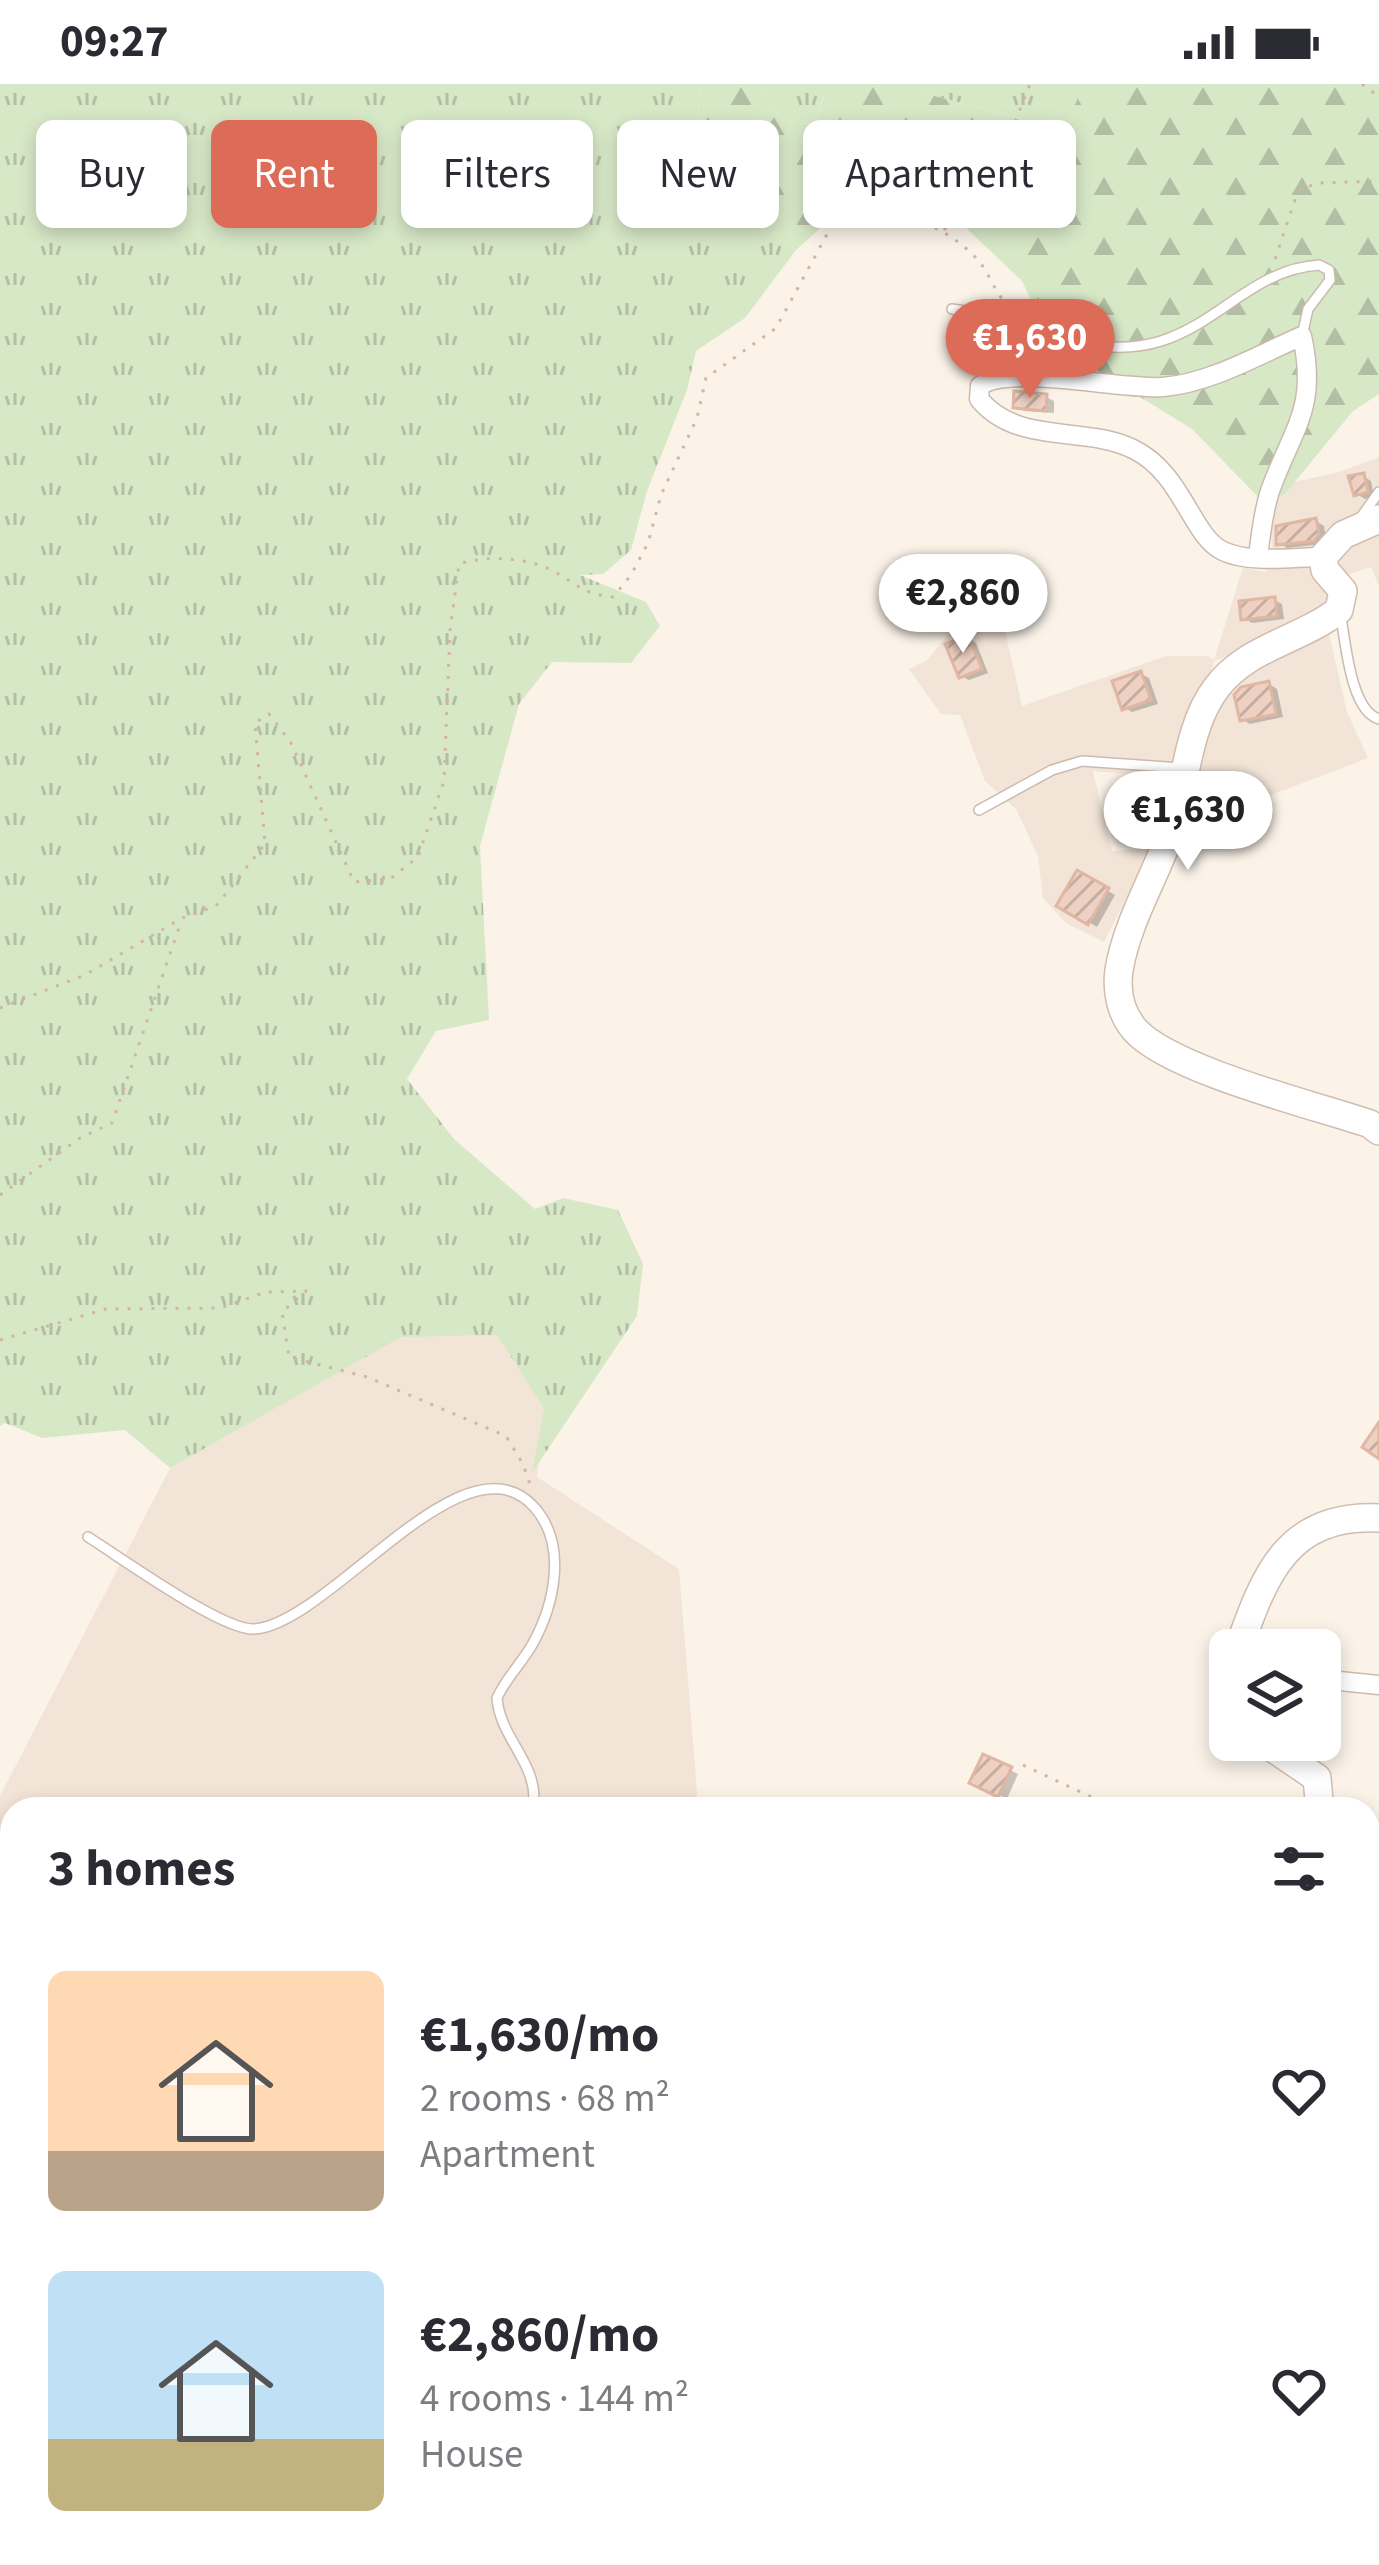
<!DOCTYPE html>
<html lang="en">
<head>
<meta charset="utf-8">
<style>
  body { margin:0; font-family:"Source Sans 3",sans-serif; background:#f2f2f3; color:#2b2b33; height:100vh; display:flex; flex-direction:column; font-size:45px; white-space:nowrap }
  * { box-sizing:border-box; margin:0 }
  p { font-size:39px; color:#7c7c81 }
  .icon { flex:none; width:66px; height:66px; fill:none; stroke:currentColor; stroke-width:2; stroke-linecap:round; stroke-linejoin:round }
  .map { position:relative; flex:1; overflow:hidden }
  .panel { position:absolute; left:0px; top:1713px; width:1380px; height:768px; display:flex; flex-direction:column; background:#fff; border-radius:36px 36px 0 0; box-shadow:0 6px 18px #0003 }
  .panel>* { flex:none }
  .banner { position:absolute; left:36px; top:36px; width:1308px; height:108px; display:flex; gap:24px }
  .fabs { position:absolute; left:1209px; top:1545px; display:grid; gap:24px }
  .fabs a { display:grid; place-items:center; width:132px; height:132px; border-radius:18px; background:#fff; box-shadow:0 6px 18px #0003; font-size:60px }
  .price { position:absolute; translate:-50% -102px; padding:0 27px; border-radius:42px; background:#fff; color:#222; font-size:39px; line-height:78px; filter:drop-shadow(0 3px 6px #0008) }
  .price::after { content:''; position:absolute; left:50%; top:72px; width:36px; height:27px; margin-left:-18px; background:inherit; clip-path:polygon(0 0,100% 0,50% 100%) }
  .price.active { background:#dc6c57; color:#fff }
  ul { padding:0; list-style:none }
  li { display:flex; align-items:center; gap:36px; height:300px; padding:0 48px }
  li span { display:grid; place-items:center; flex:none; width:336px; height:240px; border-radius:18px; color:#555 }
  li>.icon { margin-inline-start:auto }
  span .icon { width:144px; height:144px; fill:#fffc; stroke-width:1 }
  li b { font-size:51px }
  h2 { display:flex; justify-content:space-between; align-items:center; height:144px; padding:0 48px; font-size:51px }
  .tag { padding:0 42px; border-radius:18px; background:#fff; box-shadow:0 6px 18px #0003; font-size:42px; line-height:108px }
  .tag.active { background:#dc6c57; color:#fff }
  .status { display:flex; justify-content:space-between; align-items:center; height:84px; padding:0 60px; background:#fff; direction:ltr }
  .status svg { height:33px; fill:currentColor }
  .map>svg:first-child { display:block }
</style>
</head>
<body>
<div class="status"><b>09:27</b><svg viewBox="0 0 49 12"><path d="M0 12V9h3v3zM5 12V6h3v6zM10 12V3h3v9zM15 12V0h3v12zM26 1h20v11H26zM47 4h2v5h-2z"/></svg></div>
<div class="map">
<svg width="1379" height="2481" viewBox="0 0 1379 2481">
  <defs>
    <pattern id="grass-tufts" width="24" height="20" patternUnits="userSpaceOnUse" patternTransform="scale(3)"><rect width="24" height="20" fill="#d7e8c7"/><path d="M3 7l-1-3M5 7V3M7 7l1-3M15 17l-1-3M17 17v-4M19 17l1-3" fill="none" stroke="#b3bfa4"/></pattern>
    <pattern id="forest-firs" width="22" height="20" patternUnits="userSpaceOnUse" patternTransform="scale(3)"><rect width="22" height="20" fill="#d7e8c7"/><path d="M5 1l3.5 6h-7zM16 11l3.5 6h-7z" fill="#b3bfa4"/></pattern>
    <pattern id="building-hatch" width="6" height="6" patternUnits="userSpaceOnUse" patternTransform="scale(3)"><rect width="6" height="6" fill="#eed1c2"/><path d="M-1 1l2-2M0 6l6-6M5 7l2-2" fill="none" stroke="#c5ada0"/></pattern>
  </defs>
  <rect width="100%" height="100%" fill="#fbf3e8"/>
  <g fill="#f2e4d7">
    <polygon points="1379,373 1379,502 1371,483 1347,491 1333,522 1257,561 1214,577 1177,694 1093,687 1112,767 1151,765 1104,858 1066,839 1043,814 1038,772 1016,725 985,697 960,631 941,630 909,585 926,577 954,544 1001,529 1022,622 1166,572 1208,572 1214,576 1243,484 1266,488 1272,460 1263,405 1339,388"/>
    <polygon points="1328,545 1347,628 1368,674 1174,748 1209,629 1251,584"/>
    <polygon points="497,1251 544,1325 537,1393 679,1485 697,1708 695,1725 12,1725 12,2469 515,2469 512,2481 0,2481 0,1712 170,1384 401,1252"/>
    <polygon points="628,2469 681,2469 683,2481 549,2481 600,2480"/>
    <polygon points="1043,2469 1139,2469 1154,2481 1055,2481 1057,2476"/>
    <polygon points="1257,2469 1342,2469 1352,2481 1219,2481"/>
  </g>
  <g fill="url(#grass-tufts)">
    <polygon points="0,0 700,0 697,48 731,85 754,132 796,166 745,234 696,267 687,306 647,407 631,466 603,490 580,491 646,518 660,542 631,579 552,578 519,620 480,762 489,936 436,947 407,995 454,1055 535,1125 563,1114 618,1126 643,1180 637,1232 532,1389 544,1325 497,1251 401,1253 170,1384 125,1346 42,1354 5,1339 0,1342"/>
    <polygon points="756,0 820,0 825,10 813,40 785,38"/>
    <polygon points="918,0 1084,0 1084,5 1064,46 927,10"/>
  </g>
  <polygon fill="url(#forest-firs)" points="700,0 756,0 785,38 813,40 825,11 820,0 918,0 927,10 1064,46 1084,0 1379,0 1379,310 1353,327 1284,411 1262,417 1192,345 1080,276 1043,241 1022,197 963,141 896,123 846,121 796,166 754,132 731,85 697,48"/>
  <g fill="#0003">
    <polygon points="1046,313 1054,317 1054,329 1024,327 1016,322"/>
    <polygon points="1363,392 1371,397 1374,413 1365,415 1357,410"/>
    <polygon points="1316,437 1324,442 1326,455 1322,460 1287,464 1279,459"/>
    <polygon points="1274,516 1282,520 1284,535 1252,539 1244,534"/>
    <polygon points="968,554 976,559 988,589 969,596 961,592"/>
    <polygon points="1141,590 1149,594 1158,620 1132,628 1124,623"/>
    <polygon points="1269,600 1277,605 1283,633 1250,640 1242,635"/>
    <polygon points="1078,790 1115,811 1097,843 1060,821"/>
    <polygon points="985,1674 1018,1690 1007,1715 973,1698"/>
    <polygon points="12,2102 12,2122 11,2122 0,2116"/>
    <polygon points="12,2269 12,2323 0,2325 0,2283"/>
    <polygon points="1064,2471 1094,2481 1061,2481"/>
  </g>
  <g fill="url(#building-hatch)" stroke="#e0b7a3" stroke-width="3">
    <polygon points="1014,307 1047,310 1046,327 1013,324"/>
    <polygon points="1364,389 1368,408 1354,412 1348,392"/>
    <polygon points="1316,434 1319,450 1314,457 1276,461 1276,442"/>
    <polygon points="1275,513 1277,532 1241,536 1239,517"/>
    <polygon points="968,551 982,585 959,594 945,560"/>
    <polygon points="1141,587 1151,616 1122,626 1112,597"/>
    <polygon points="1269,597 1276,630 1240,637 1234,611 1241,603"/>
    <polygon points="1077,786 1109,804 1088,841 1056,822"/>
    <polygon points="1379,1338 1379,1375 1362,1363"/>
    <polygon points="983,1670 1012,1683 998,1713 969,1699"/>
  </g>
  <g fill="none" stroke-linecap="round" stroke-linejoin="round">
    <g stroke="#ccbaaf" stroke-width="12">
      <g id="lane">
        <path d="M952 225C1022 233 1088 280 1161 257 1219 239 1255 185 1319 181L1329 186 1330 196 1308 225 1302 252"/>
        <polyline points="1018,245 1089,293"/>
        <polyline points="1359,436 1379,408"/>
        <path d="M1341 534C1346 561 1351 627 1379 635"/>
        <polyline points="979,726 1052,686 1082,677 1181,684"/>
        <path d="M88 1453C120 1473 224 1548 255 1545 332 1538 465 1344 535 1424 568 1462 554 1522 532 1561 521 1580 506 1594 497 1614 500 1656 541 1681 533 1725"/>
      </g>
    </g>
    <g stroke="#ccbaaf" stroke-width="21">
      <g id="street">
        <path d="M1258 472C1261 450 1263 428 1270 407 1293 343 1318 325 1302 252 1258 271 1211 299 1163 303 1122 306 1007 280 980 302L979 315C1018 362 1084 341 1133 365 1183 389 1191 452 1223 467 1250 480 1293 473 1323 473"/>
        <polyline points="1320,1595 1379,1601"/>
        <polyline points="1368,2081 1379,2079"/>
        <polyline points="0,2133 12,2143"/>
        <polyline points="0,2249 12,2236"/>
        <polyline points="693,2469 696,2481"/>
        <polyline points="0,2474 12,2460"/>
        <polyline points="220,2481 224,2469"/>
        <polyline points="332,2481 334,2469"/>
      </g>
    </g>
    <g stroke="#d1bcb0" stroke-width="30">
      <g id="secondary">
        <path d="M1379 435 1343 451 1323 473 1325 486 1343 507 1339 526C1301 556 1247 563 1217 603 1186 643 1186 704 1170 750 1154 795 1127 838 1119 886 1116 908 1121 930 1135 946 1171 986 1314 1021 1370 1040L1379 1047"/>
        <path d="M1238 1566C1265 1490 1287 1430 1379 1434"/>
        <polyline points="1261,1656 1317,1694 1319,1716 1313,1725"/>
        <polyline points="1368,1914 1379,1913"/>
        <polyline points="0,2337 12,2347"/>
        <polyline points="1182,2469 1202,2469"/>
        <polyline points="1363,2469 1371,2481"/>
      </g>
    </g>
    <g stroke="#d4b4a5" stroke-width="3" stroke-dasharray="3 9" stroke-linecap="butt">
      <polyline points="1362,0 1379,13"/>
      <polyline points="944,146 993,94 1030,0"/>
      <polyline points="1275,175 1298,107 1317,99 1379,97"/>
      <path d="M0 924 85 891 182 834 216 822 265 760 255 639 269 630 291 659 354 798 390 795 418 773 444 697 450 547 459 480C487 471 526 473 553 487 580 501 579 509 613 513L631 491 648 459 661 411 697 334 706 294 776 244 831 143C878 114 942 137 977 175 990 189 994 209 1009 222"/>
      <polyline points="0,1111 80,1054 112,1039 181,838"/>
      <polyline points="0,1256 106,1225 220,1224 266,1208 306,1207 282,1228 289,1273 367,1293 506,1352 523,1380 532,1406"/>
      <polyline points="1023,1681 1117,1725"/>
    </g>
    <use href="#lane" stroke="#fff" stroke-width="9"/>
    <use href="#street" stroke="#fff" stroke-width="18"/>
    <use href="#secondary" stroke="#fff" stroke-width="27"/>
  </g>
</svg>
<div class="fabs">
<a><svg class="icon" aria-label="layers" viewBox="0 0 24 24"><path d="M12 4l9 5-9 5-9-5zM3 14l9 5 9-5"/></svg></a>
</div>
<b class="price active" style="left:1030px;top:317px">€1,630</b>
<b class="price" style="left:963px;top:572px">€2,860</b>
<b class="price" style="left:1188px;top:789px">€1,630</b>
<div class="banner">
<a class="tag">Buy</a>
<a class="tag active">Rent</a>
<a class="tag">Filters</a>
<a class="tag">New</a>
<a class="tag">Apartment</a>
</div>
<section class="panel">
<h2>3 homes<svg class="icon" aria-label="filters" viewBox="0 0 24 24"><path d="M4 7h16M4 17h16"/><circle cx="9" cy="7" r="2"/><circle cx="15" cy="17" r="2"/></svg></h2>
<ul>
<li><span style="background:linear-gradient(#ffd9b3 75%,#b9a48a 0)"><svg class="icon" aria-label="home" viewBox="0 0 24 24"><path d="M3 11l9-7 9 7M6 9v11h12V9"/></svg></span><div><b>€1,630/mo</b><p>2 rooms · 68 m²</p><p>Apartment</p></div><svg class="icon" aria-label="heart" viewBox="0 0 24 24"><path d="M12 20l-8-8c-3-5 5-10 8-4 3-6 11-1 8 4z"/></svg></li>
<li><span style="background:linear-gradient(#bfe0f5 70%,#c2b280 0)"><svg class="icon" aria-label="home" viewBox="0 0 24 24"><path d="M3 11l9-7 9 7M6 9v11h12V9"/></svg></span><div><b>€2,860/mo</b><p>4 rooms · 144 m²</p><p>House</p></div><svg class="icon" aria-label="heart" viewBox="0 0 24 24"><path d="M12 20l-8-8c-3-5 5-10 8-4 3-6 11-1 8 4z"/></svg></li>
</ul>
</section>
</div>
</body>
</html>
